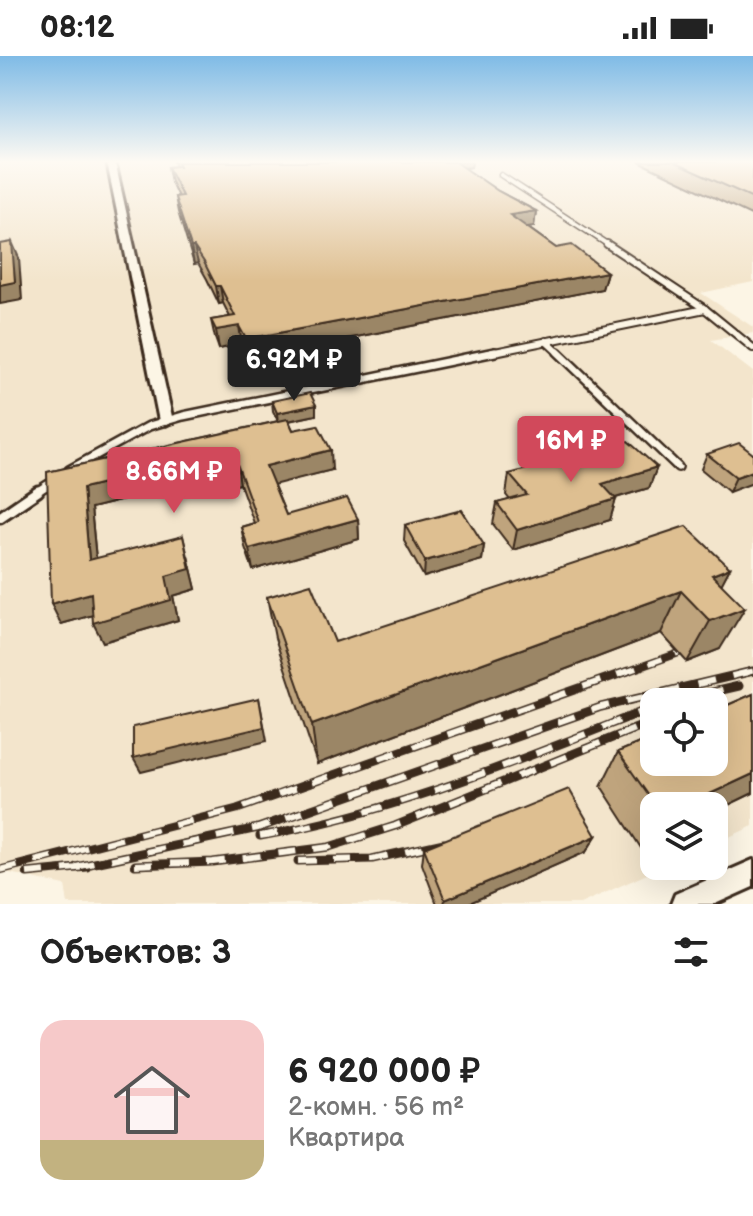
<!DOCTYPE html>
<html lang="ru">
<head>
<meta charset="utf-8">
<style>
  body { margin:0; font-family:"Balsamiq Sans",sans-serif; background:#f2f2f2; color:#222; height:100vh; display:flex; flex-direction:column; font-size:30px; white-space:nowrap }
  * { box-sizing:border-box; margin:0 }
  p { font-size:26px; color:#767676 }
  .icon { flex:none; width:44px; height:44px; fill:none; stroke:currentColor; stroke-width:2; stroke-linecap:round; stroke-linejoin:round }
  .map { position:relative; height:848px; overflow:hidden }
  .side { display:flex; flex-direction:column; background:#fff; flex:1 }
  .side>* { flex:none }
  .buttons { position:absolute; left:640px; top:632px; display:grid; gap:16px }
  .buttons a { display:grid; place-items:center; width:88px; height:88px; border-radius:16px; background:#fff; box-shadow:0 8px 32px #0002; font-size:40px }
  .price { position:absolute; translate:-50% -68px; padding:0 18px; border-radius:8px; background:#d1495b; color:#fff; font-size:26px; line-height:52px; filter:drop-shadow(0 2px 4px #0008) }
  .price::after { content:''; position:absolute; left:50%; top:48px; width:24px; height:18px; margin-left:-12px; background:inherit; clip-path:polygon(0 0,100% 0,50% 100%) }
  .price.current { background:#222; color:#fff }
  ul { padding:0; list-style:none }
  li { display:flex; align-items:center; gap:24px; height:200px; padding:0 40px }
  li span { display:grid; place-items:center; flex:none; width:224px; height:160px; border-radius:24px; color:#555 }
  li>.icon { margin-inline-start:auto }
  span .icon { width:96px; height:96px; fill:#fffc; stroke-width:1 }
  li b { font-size:34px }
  h2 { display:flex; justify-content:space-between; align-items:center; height:96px; padding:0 40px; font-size:34px }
  .status { display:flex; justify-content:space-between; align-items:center; height:56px; padding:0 40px; background:#fff; direction:ltr }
  .status svg { height:22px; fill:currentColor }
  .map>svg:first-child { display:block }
</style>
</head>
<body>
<div class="status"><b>08:12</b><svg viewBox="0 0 49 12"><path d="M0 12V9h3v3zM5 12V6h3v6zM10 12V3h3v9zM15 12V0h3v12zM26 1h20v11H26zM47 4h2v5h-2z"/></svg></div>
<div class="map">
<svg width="753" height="848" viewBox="0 0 753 848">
  <rect width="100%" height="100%" fill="#fcf5e5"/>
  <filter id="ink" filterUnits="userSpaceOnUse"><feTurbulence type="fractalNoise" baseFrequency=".0125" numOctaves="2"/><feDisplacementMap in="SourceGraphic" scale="16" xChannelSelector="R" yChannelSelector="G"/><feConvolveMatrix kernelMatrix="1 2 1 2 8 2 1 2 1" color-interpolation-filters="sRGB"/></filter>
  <g filter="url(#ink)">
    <path fill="#f3e5cc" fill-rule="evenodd" d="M0 106H753V226L701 237 753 271V277L711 284 753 316V770L714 788V750H654V810H665L580 848H68L65 829 0 815ZM654 646H714V706H654Z"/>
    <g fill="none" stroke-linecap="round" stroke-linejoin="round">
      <g stroke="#3b2a1e" stroke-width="7">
        <polyline id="service-far3" points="501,119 610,190"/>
      </g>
      <g stroke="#3b2a1e" stroke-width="10">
        <g id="service-far2">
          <polyline points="607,188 705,253 753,292"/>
          <polyline points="546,285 560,298"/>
          <polyline points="485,298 705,253"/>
        </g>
      </g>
      <g stroke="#3b2a1e" stroke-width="12">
        <g id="service-far1">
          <polyline points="558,296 678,411"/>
          <polyline points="69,414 149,370 183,360 495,296"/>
          <polyline points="35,437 55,424"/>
        </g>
      </g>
      <g stroke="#3b2a1e" stroke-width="15">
        <polyline id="service" points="0,461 38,435"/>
      </g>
      <g stroke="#3b2a1e" stroke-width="6">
        <g id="minor">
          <polygon points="107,106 115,106 173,365 166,369 159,365"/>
          <polygon points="753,804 753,831 715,848 671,848 675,838"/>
        </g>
      </g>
      <use href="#service-far3" stroke="#fcf5e5" stroke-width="4"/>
      <use href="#service-far2" stroke="#fcf5e5" stroke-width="6"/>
      <use href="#service-far1" stroke="#fcf5e5" stroke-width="7"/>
      <use href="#service" stroke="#fcf5e5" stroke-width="9"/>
      <use href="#minor" fill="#fcf5e5" fill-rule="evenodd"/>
      <g stroke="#3b2a1e" stroke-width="8">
        <g id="rail-far1">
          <polyline points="623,617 679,597"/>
          <polyline points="745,617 753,615"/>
        </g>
      </g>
      <g stroke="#3b2a1e" stroke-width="9">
        <g id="rail">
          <polyline points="670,646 739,630"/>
          <path d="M260 780C398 756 524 702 654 651"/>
          <polyline points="298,805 372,803 444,787"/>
          <polyline points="135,809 213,806 329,791 395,770 654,665"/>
          <polyline points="76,811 258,772 601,651 753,615"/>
          <polyline points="0,814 237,753 628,615"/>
          <polyline points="27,817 87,811"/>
        </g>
      </g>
      <use href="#rail-far1" stroke="#fcf5e5" stroke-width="5" stroke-dasharray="14" stroke-linecap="butt"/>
      <use href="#rail" stroke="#fcf5e5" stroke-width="6" stroke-dasharray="18" stroke-linecap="butt"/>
    </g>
    <g fill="#bfa47d" stroke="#3b2a1e" stroke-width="2">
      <polygon points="174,106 472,106 471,111 464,112 498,135 536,155 534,170 527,171 556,192 607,216 602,233 248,302 242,288 219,293 215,282 211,264 230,261 223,247 219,248 207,223 198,207 194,208 178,156 175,141 178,141 171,126 168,111 176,110"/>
      <polygon points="639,106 753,106 753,160"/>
      <polygon points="272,345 316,349 316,359 289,365 293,374 332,414 273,428 286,459 358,463 359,483 253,514 245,491 241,471 254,467 240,428 222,432 218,421 91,452 96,502 188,500 196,533 173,540 178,564 103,586 93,559 61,568 47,416 278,365 273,355"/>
      <polygon points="707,398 753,398 729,436 701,413"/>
      <polygon points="657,411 649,432 616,442 616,443 610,464 513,494 493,468 497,447 510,444 506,439 509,418"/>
      <polygon points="405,469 484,489 482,504 424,521 404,485"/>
      <polygon points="730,512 721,528 720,593 687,606 661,577 317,708 275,582 267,541 335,586"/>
      <polygon points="753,638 753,737 714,756 714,750 654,750 654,785 641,792 601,730 618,696"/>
      <polygon points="596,780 586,796 467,848 437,848 422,808 424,792"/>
    </g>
    <g fill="#9b8666" stroke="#3b2a1e" stroke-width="2">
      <polygon points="447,106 472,106 471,111 446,114"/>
      <polygon points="536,155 534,170 508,174 510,159"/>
      <polygon points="12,186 19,202 22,244 0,248 0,229"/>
      <polygon points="191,191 194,191 198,207 194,208"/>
      <polygon points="607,216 602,233 248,302 246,283"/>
      <polygon points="216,230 220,230 223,247 219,248"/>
      <polygon points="239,270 242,288 219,293 216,274"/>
      <polygon points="316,349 316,359 278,367 277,357"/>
      <polygon points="331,394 332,414 269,430 266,410"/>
      <polygon points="214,401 218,421 91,452 98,524 89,504 83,432"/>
      <polygon points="237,408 240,428 222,432 217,412"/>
      <polygon points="657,411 649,432 595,448 602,428"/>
      <polygon points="753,415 753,427 729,436 736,421"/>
      <polygon points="616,443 610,464 513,494 517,474"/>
      <polygon points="358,463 359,483 253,514 249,493"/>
      <polygon points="183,480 196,533 173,540 178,564 103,586 93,567 166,520"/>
      <polygon points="484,489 482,504 424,521 425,505"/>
      <polygon points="730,512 708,554 712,519"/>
      <polygon points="681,535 661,577 317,708 312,669"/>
      <polygon points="91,537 100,557 61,568 51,548"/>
      <polygon points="745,552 720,593 687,606 710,565"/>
      <polygon points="259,642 267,685 141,716 133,702"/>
      <polygon points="753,718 753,737 714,756 714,750 684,750"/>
      <polygon points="654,773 654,785 641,792"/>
      <polygon points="596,780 586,796 467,848 444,848 445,844"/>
    </g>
    <g fill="#debf91" stroke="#3b2a1e" stroke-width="2">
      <polygon points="178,106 456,106 498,135 536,155 510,159 528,172 556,192 572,189 607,216 246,283 239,270 216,274 211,264 235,260 220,230 216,230 204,206 194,191 191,191 175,141 182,140 168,111 180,110"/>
      <polygon points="673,106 753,106 753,142"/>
      <polygon points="12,186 15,226 0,229 0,188"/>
      <polygon points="310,337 316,349 277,357 272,345"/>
      <polygon points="288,363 293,374 318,369 331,394 266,410 286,459 347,442 358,463 249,493 241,471 258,466 237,408 217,412 214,401 83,432 89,504 183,480 190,513 166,520 171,544 93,567 91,537 51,548 47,416"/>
      <polygon points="628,385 657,411 602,428 616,443 517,474 497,447 527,439 509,418"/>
      <polygon points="739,387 753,398 753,415 736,421 707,398"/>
      <polygon points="462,454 484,489 425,505 405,469"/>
      <polygon points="686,470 730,512 712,519 745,552 710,565 681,535 312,669 267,541 311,528 335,586"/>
      <polygon points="753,638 753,718 684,750 656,750 618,696 654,681 654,706 714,706 714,655"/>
      <polygon points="259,642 264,671 133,702 133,671"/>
      <polygon points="569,733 596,780 445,844 424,792"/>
    </g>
  </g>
  <linearGradient id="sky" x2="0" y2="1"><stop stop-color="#7fbbe6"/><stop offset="0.47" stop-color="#fefaf3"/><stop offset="1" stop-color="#fefaf3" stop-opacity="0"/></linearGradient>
  <rect width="753" height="225" fill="url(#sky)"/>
</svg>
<div class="buttons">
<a><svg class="icon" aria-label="locate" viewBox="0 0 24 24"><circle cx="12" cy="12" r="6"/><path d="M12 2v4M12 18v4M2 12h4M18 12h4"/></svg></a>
<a><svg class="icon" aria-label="layers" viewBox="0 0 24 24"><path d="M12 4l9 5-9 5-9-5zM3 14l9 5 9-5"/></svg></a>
</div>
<b class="price current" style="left:294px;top:347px">6.92M ₽</b>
<b class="price" style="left:571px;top:428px">16M ₽</b>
<b class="price" style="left:174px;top:459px">8.66M ₽</b>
</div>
<section class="side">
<h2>Объектов: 3<svg class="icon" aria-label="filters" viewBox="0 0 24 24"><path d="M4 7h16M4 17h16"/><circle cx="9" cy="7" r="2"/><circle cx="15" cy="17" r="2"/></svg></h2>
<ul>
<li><span style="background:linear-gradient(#f6c9c9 75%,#c2b280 0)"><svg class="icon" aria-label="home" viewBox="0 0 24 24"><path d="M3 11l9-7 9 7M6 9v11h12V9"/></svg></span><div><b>6 920 000 ₽</b><p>2-комн. · 56 m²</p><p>Квартира</p></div></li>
</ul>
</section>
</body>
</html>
